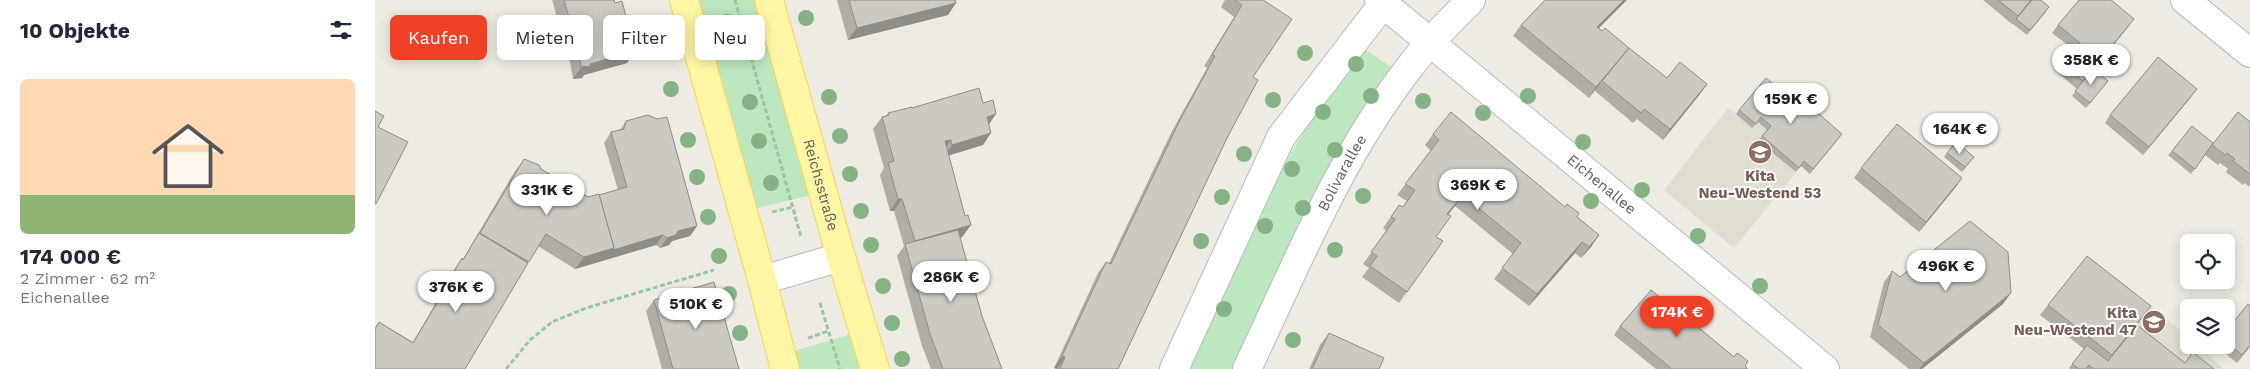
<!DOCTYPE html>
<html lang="de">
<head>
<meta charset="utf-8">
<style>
  body { margin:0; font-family:"Work Sans",sans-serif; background:#f6f6f7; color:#1f2937; height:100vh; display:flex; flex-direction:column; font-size:19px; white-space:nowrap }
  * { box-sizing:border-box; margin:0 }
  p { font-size:16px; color:#747a83 }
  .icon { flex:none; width:28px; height:28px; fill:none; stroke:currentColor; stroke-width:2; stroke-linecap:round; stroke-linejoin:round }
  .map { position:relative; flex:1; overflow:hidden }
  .panel { display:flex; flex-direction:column; background:#fff; width:375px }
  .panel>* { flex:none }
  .top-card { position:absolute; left:15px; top:15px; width:475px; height:45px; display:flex; gap:10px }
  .buttons { position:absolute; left:1805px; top:234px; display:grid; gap:10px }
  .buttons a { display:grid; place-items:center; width:55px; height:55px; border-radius:8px; background:#fff; box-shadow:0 2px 12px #0003; font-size:25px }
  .price { position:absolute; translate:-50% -42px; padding:0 11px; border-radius:18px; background:#fff; color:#222; font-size:16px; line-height:32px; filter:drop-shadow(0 1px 2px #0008) }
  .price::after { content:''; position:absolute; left:50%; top:30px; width:15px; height:11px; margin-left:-8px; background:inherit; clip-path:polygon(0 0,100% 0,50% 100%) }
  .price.active { background:#f04025; color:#fff }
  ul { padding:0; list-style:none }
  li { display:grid; align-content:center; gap:10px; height:265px; padding:0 20px }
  li span { display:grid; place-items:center; height:155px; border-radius:8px; color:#555 }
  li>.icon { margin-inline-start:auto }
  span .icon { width:90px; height:90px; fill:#fffc; stroke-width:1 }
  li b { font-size:21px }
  h2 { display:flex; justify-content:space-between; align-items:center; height:60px; padding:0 20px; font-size:21px }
  .pill { padding:0 18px; border-radius:8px; background:#fff; box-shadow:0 2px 12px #0003; font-size:18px; line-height:45px }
  .pill.active { background:#f04025; color:#fff }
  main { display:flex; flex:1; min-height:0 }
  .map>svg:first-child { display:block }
</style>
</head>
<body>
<main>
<section class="panel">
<h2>10 Objekte<svg class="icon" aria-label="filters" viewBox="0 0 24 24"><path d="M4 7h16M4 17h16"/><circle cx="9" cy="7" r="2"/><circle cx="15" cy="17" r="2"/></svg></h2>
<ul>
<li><span style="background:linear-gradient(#ffd9b3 75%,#8fb573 0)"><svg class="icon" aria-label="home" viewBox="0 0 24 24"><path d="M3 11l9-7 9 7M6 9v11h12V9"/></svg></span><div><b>174 000 €</b><p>2 Zimmer · 62 m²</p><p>Eichenallee</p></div></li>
</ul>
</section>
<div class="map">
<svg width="1875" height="369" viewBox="0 0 1875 369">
  <rect width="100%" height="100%" fill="#eeece2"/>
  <g fill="#e0ded2">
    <polygon points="1353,108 1361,114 1429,117 1433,113 1464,138 1435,174 1426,166 1359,248 1289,190"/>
    <polygon points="1776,306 1814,338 1814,345 1821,345 1849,369 1693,369 1709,349 1729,363"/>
  </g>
  <g fill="#bde7bf">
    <polygon points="316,0 382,0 436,195 375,210"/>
    <path d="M987 47 1019 69 859 369H814C854 283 889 192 941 112 955 90 972 68 987 47Z"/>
    <polygon points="476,334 487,369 420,369 416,352"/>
  </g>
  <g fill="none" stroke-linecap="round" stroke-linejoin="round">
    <g stroke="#b7babf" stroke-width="30">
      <g id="minor">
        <path id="s1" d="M1004 0 1450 369"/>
        <polyline points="1810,0 1875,53"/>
        <polyline points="387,280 466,257"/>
        <polyline points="799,369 906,137 1011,0"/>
        <path id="s2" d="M872 369C921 266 964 158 1034 68 1053 43 1074 22 1096 0"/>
      </g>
    </g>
    <g stroke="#f7d251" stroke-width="30">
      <g id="major">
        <polyline points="309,0 387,280 410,369"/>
        <path id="s3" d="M394 0 466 257 500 369"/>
      </g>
    </g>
    <g stroke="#95c8a7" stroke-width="3" stroke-dasharray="5 2.5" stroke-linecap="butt">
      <polyline points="360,0 426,237"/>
      <polyline points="354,56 374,50"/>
      <polyline points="397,212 418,207"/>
      <polyline points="445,303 465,369"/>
      <polyline points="433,338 453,331"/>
      <polyline points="131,369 155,340 177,322 211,308 339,270"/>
    </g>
    <use href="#minor" stroke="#fff" stroke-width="28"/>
    <use href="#major" stroke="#fff6a5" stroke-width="28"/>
  </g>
  <g fill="#86b385">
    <circle cx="431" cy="18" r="8"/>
    <circle cx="352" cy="22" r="8"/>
    <circle cx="279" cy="23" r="8"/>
    <circle cx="930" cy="53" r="8"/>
    <circle cx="981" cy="64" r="8"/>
    <circle cx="296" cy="89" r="8"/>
    <circle cx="996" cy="96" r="8"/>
    <circle cx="1153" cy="96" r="8"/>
    <circle cx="454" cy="97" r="8"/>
    <circle cx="898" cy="100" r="8"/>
    <circle cx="1048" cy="101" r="8"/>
    <circle cx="375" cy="102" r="8"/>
    <circle cx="948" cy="112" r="8"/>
    <circle cx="1108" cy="113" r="8"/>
    <circle cx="465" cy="136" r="8"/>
    <circle cx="313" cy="140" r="8"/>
    <circle cx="384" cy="141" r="8"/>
    <circle cx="1208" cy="142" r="8"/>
    <circle cx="960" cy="150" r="8"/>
    <circle cx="869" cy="154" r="8"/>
    <circle cx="917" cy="169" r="8"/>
    <circle cx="475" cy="174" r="8"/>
    <circle cx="322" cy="177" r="8"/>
    <circle cx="396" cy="183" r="8"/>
    <circle cx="1267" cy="190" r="8"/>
    <circle cx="988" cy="196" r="8"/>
    <circle cx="847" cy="197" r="8"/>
    <circle cx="1216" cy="201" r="8"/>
    <circle cx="928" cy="208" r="8"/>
    <circle cx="486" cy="211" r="8"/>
    <circle cx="333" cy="217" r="8"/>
    <circle cx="890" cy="226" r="8"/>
    <circle cx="1323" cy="236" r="8"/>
    <circle cx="826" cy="241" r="8"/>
    <circle cx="496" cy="245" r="8"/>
    <circle cx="960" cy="250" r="8"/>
    <circle cx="344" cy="256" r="8"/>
    <circle cx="508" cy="286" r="8"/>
    <circle cx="1385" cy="286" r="8"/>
    <circle cx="354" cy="294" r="8"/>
    <circle cx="849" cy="309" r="8"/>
    <circle cx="517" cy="323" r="8"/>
    <circle cx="365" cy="333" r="8"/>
    <circle cx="918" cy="340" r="8"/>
    <circle cx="527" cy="359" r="8"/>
  </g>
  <g fill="#afada6">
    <polygon points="177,0 239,0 260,51 252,63 209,75 207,78 198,79 195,62"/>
    <polygon points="462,0 580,0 573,15 473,40"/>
    <polygon points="850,0 888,0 878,77 853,136 743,369 682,369 679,368 723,273 731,262 734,263 797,131 832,68 829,66 859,17 846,7"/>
    <polygon points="1608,0 1666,0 1671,12 1652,35 1638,24 1637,24"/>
    <polygon points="1146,25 1224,28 1292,78 1332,84 1325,94 1288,140 1262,119 1258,123 1220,91 1221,89 1214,98 1138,36"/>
    <polygon points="1683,25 1753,27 1719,69 1733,81 1711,108 1697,96 1702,89 1682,72 1699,50 1677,33"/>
    <polygon points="1816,97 1768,155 1730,123 1735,115"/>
    <polygon points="537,108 614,125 608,145 574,155 590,216 596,225 587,237 585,238 607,316 627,369 556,369 547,346 522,256 529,246 519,211 515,211 505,175 509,168 498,129 507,117 511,116 513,113"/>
    <polygon points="1364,110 1433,112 1467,134 1435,174 1426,166 1421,172 1383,141 1392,130 1383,122 1377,128 1361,114"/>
    <polygon points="251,121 322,226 315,236 297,241 294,245 285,248 281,245 200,269 163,246 90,369 0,369 0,328 4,322 38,342 63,299 62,298 79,270 87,258 88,259 140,171 149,159 213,197 224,195 243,190 229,143 236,132 245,130"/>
    <polygon points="1875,122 1875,187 1869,183 1868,185 1851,172 1853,169 1845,163 1843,165 1830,155 1816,174 1793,155 1797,151 1838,143"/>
    <polygon points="1058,134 1202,217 1224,235 1216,247 1206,258 1200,253 1154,306 1119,279 1138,254 1080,206 1073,214 1061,237 1068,241 1024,303 987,277 994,268 988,264 1012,231 1008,228 1024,205 1028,207 1032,201 1022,195 1056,151 1050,145"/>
    <polygon points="1572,153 1596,161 1587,172 1569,157"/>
    <polygon points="1486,168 1587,178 1580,188 1544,232 1479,178"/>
    <polygon points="1517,271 1525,277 1628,304 1547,369 1534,369 1495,337 1509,282"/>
    <polygon points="279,300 364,369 287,369 271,311"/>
    <polygon points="1673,305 1769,316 1762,325 1810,363 1839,369 1695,369 1694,368 1709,349 1665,315"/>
    <polygon points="1301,310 1315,315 1312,318 1373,369 1281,369 1239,335 1245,326"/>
    <polygon points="1851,331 1875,347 1862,363 1840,345 1851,345"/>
    <polygon points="954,333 1004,369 934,369 945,345"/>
  </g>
  <g fill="#8e8d87">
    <polygon points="1249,0 1252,0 1214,38 1222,27"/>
    <polygon points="581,3 573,15 473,40 482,28"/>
    <polygon points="1759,19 1753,27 1703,89 1708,81"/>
    <polygon points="260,51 252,63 209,75 207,78 198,79 206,67"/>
    <polygon points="1227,81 1221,89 1214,98 1221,87"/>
    <polygon points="1332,84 1325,94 1288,140 1295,129"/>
    <polygon points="1822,89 1816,97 1768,155 1774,147"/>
    <polygon points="621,114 613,126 612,117"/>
    <polygon points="616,133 608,145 569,157 577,145"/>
    <polygon points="576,140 568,152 570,141"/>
    <polygon points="1587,178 1580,188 1544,232 1551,222"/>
    <polygon points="1088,195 1080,206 1065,225 1072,214"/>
    <polygon points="523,199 527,199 519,211 515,211"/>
    <polygon points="596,225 587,237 532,253 532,252 540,241"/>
    <polygon points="322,226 315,236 297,241 294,245 285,248 292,238 303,231"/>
    <polygon points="288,235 281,245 200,269 209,257 239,248"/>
    <polygon points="1224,235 1216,247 1206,258 1214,247"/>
    <polygon points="1207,242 1200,253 1154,306 1162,294"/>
    <polygon points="1636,293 1628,304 1547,369 1544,369 1549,363"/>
    <polygon points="687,356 690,357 682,369 679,368"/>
  </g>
  <g fill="#cbc9c1" stroke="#8e8d87">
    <polygon points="189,0 239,0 240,3 247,1 260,51 215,64 216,66 206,67 203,50"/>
    <polygon points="474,0 580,0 581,3 482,28"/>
    <polygon points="860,0 888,0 917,19 878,77 883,80 853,136 743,369 685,369 690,357 687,356 731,262 736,264 805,120 840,56 837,55 867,5"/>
    <polygon points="1170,0 1249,0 1222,27 1227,31 1230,28 1254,48 1221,87 1146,25"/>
    <polygon points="1623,0 1656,0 1643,16"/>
    <polygon points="1657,0 1666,0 1674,7 1655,30 1641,19"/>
    <polygon points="1704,0 1736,0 1759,19 1708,81 1688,64 1705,43 1683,25"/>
    <polygon points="1254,48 1292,78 1305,62 1332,84 1295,129 1269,109 1266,113 1227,81"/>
    <polygon points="1783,57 1822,89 1774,147 1735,115"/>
    <polygon points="1718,69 1733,81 1715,103 1700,91"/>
    <polygon points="1391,78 1433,112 1437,108 1467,134 1438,169 1429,161 1424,168 1387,136 1396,126 1386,117 1381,124 1364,110"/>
    <polygon points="604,88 608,103 618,100 621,114 612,117 616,133 577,145 576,140 570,141 590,216 593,215 596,225 540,241 527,199 523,199 513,163 519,161 507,117 514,115 513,113 537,107 537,108"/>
    <polygon points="0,111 9,116 3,127 33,142 1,204 0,204"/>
    <polygon points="1076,112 1190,207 1192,204 1204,213 1202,217 1224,235 1214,247 1207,242 1162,294 1127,268 1146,243 1088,195 1072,214 1076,216 1061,237 1068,241 1032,292 995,266 1002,256 996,252 1020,219 1016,217 1024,205 1028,207 1040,190 1030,184 1064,140 1058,134"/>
    <polygon points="1863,112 1875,122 1875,174 1858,161 1860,159 1852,153 1850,155 1837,145"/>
    <polygon points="273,115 282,119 292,117 322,226 303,231 301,235 292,238 288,235 238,250 239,248 224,195 252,187 236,132 249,129 251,121"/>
    <polygon points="1522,124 1587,178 1551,222 1486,168"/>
    <polygon points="1817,126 1838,143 1820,169 1797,151"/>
    <polygon points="1581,142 1599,157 1590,167 1572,153"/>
    <polygon points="149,159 164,165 166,169 213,197 224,194 239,248 209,257 171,234 154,262 105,233"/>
    <polygon points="1595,221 1633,252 1636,293 1549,363 1503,325 1517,271 1525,277"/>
    <polygon points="583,230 607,316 627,369 568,369 555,334 530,244"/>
    <polygon points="104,233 153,263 90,369 0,369 0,329 4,322 38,343 71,288 70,287 87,258 88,260"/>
    <polygon points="1712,256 1776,306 1737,355 1673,305"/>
    <polygon points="339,282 364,369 298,369 279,300"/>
    <polygon points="1276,290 1301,310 1304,306 1315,315 1312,318 1359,357 1362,353 1373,361 1370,366 1373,369 1297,369 1245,326"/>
    <polygon points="1873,304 1875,306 1875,345 1867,355 1851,341 1851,331"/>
    <polygon points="1762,325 1810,363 1818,352 1839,369 1719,369 1714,365 1711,369 1704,369 1697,364 1712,345 1733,361"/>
    <polygon points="954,333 1009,358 1004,369 937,369"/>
  </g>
  <defs>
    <g id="school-disc" transform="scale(1.25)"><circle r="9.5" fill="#8d6e63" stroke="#fff"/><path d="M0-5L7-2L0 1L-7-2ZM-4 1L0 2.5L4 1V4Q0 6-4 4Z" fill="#fff"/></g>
  </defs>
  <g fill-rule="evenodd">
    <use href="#school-disc" x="1385" y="152"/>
    <use href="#school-disc" x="1779" y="322"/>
  </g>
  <g text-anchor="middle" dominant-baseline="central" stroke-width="4" stroke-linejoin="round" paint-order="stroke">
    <g font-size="15" fill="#5a5e63" stroke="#fff">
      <text stroke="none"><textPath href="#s2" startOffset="218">Bolivarallee</textPath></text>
      <text stroke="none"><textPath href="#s3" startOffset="192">Reichsstraße</textPath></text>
      <text stroke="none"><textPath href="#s1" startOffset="289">Eichenallee</textPath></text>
    </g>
    <g font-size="15" font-weight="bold" fill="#785e54" stroke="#fff">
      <text x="1385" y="176">Kita<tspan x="1385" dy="17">Neu-Westend 53</tspan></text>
      <text x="1762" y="313" text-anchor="end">Kita<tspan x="1762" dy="17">Neu-Westend 47</tspan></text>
    </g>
  </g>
</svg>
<div class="buttons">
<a><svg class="icon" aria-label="locate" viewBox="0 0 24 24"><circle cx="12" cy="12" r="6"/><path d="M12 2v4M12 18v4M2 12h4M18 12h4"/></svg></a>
<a><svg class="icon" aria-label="layers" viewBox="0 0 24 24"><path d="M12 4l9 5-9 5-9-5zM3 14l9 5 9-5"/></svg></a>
</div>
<b class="price" style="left:1716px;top:86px">358K €</b>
<b class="price" style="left:1416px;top:125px">159K €</b>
<b class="price" style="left:1585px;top:155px">164K €</b>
<b class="price" style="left:1103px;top:211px">369K €</b>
<b class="price" style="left:172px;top:216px">331K €</b>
<b class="price" style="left:1571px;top:292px">496K €</b>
<b class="price" style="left:576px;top:303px">286K €</b>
<b class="price" style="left:81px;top:313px">376K €</b>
<b class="price" style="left:321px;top:330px">510K €</b>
<b class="price active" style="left:1302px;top:338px">174K €</b>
<div class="top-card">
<a class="pill active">Kaufen</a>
<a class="pill">Mieten</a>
<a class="pill">Filter</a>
<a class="pill">Neu</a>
</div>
</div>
</main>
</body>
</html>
